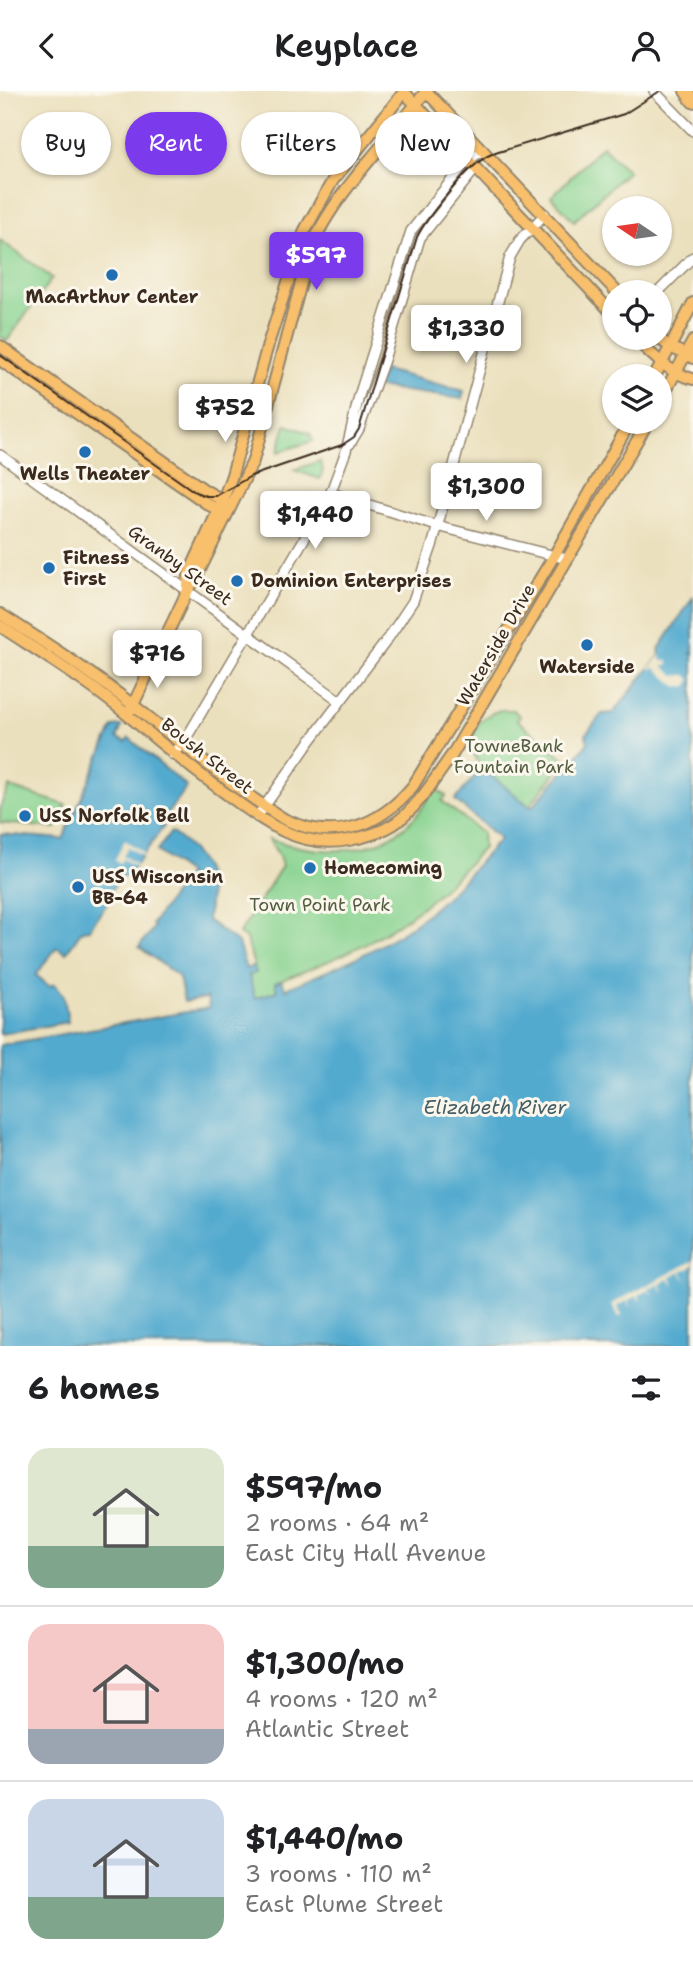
<!DOCTYPE html>
<html lang="en">
<head>
<meta charset="utf-8">
<style>
  body { margin:0; font-family:"Shantell Sans",sans-serif; background:#f6f6f6; color:#202124; height:100vh; display:flex; flex-direction:column; font-size:26px; white-space:nowrap }
  * { box-sizing:border-box; margin:0 }
  p { font-size:23px; color:#757577 }
  .icon { flex:none; width:38px; height:38px; fill:none; stroke:currentColor; stroke-width:2; stroke-linecap:round; stroke-linejoin:round }
  .map { position:relative; height:1255px; overflow:hidden }
  .details { display:flex; flex-direction:column; background:#fff; flex:1 }
  .details>* { flex:none }
  .top-card { position:absolute; left:21px; top:21px; width:651px; height:63px; display:flex; gap:14px }
  .needle { width:46px; rotate:283deg }
  .tools { position:absolute; left:602px; top:105px; display:grid; gap:14px }
  .tools a { display:grid; place-items:center; width:70px; height:70px; border-radius:50%; background:#fff; box-shadow:0 2px 5px #0004; font-size:35px }
  .price { position:absolute; translate:-50% -60px; padding:0 16px; border-radius:7px; background:#fff; color:#222; font-size:23px; line-height:46px; filter:drop-shadow(0 2px 4px #0008) }
  .price::after { content:''; position:absolute; left:50%; top:42px; width:21px; height:16px; margin-left:-10px; background:inherit; clip-path:polygon(0 0,100% 0,50% 100%) }
  .price.active { background:#7c3aed; color:#fff }
  ul { padding:0; list-style:none }
  li { display:flex; align-items:center; gap:21px; height:175px; padding:0 28px }
  li+li { border-top:2px solid #e0e0e0 }
  li span { display:grid; place-items:center; flex:none; width:196px; height:140px; border-radius:21px; color:#555 }
  li>.icon { margin-inline-start:auto }
  span .icon { width:84px; height:84px; fill:#fffc; stroke-width:1 }
  li b { font-size:30px }
  h2 { display:flex; justify-content:space-between; align-items:center; height:84px; padding:0 28px; font-size:30px }
  .tag { padding:0 24px; border-radius:32px; background:#fff; box-shadow:0 2px 5px #0004; font-size:24px; line-height:63px }
  .tag.active { background:#7c3aed; color:#fff }
  header { display:flex; justify-content:space-between; align-items:center; height:91px; padding:0 28px; background:#fff; font-size:32px; font-weight:600 }
  .map>svg:first-child { display:block }
</style>
</head>
<body>
<header><svg class="icon" aria-label="back" viewBox="0 0 24 24"><path d="M15 5l-7 7 7 7"/></svg>Keyplace<svg class="icon" aria-label="person" viewBox="0 0 24 24"><circle cx="12" cy="8" r="4"/><path d="M4 21q1-7 8-7t8 7"/></svg></header>
<div class="map">
<svg width="693" height="1255" viewBox="0 0 693 1255">
  <rect width="100%" height="100%" fill="#fbf7ec"/>
  <filter id="ink" filterUnits="userSpaceOnUse"><feTurbulence type="fractalNoise" baseFrequency=".0143" numOctaves="2"/><feDisplacementMap in="SourceGraphic" scale="14" xChannelSelector="R" yChannelSelector="G"/><feConvolveMatrix kernelMatrix="1 2 1 2 8 2 1 2 1" color-interpolation-filters="sRGB"/></filter>
  <filter id="wash" filterUnits="userSpaceOnUse"><feTurbulence type="fractalNoise" baseFrequency=".00686" numOctaves="4" result="noise"/><feDisplacementMap in="SourceGraphic" scale="28" xChannelSelector="R" yChannelSelector="G"/><feGaussianBlur stdDeviation="1.57" result="paint"/><feColorMatrix in="noise" values="0 0 0 0 0 0 0 0 0 0 0 0 0 0 0 0 0 1.4 0 .05"/><feComposite in="paint" operator="in"/></filter>
  <g filter="url(#wash)">
    <rect width="100%" height="100%" fill="#ebe0bd"/>
    <g fill="#88d390" stroke="#627e57" stroke-width="2">
      <polygon points="602,55 628,80 574,130 551,106"/>
      <polygon points="0,149 52,187 7,250 0,245"/>
      <polygon points="286,334 310,342 313,350 278,361"/>
      <polygon points="320,370 323,379 320,388 294,379"/>
      <path d="M501 619H513L520 625 517 629 566 669 529 715C507 697 460 673 475 639 480 627 490 622 501 619Z"/>
      <polygon points="9,696 66,714 56,737 0,732 0,716"/>
      <path d="M435 697 446 705 442 710 482 742 483 757C457 785 431 812 398 833 360 859 317 875 275 892L278 900 255 907 248 884 256 881 246 848 239 843 282 775 279 765 269 748C317 764 375 768 413 728 422 719 428 707 435 697Z"/>
    </g>
    <g fill="#52aacf" stroke="#466a76" stroke-width="2">
      <polygon points="384,279 464,300 462,308 376,296"/>
      <path d="M693 506V1255H0V954L209 917 207 907 184 911 179 886 139 856 154 836 152 833 188 783 157 760 171 741C204 765 215 787 207 829L238 852 246 878 254 875 256 882 249 884 255 907 277 900 275 892 281 890 285 898C323 882 362 866 398 844 438 819 469 783 500 748L455 709 482 677 529 715H533L588 652 586 643 602 623 613 622 660 564 659 558Z"/>
      <polygon points="122,635 117,647 126,651 129,647 187,696 160,732 164,735 128,785 122,785 109,802 111,807 89,838 82,839 66,862 57,856 36,884 49,895 55,893 64,905 68,931 0,943 0,745 1,743 63,748 113,636"/>
    </g>
    <g fill="#ebe0bd">
      <polygon points="660,564 662,570 668,569 669,573 663,575 675,585 686,584 691,589 687,595 676,595 655,577 648,578"/>
      <polygon points="125,749 145,763 143,765 128,756 123,765 137,774 135,776 123,768 120,772 115,769"/>
      <polygon points="693,1170 693,1175 682,1181 687,1190 680,1181 671,1186 675,1197 669,1187 660,1193 664,1203 658,1193 649,1198 653,1205 648,1199 639,1204 641,1211 637,1205 628,1210 630,1217 626,1210 617,1215 622,1225 619,1226 612,1213"/>
    </g>
    <g fill="none" stroke-linecap="round" stroke-linejoin="round">
      <polyline stroke="#445d65" stroke-width="2" stroke-dasharray="9 7" stroke-linecap="butt" points="690,563 693,561"/>
    </g>
  </g>
  <g filter="url(#ink)">
    <g fill="none" stroke-linecap="round" stroke-linejoin="round">
      <g stroke="#93856e" stroke-width="12">
        <g id="minor">
          <polyline points="654,0 693,40"/>
          <polyline points="658,201 693,166"/>
          <polyline points="350,353 359,338 384,269 420,147 476,77"/>
          <polyline points="0,364 340,610"/>
          <polyline points="331,402 437,435 567,468"/>
          <polyline points="172,663 184,651 329,406 346,360 359,305 411,140 466,71 483,59"/>
          <polyline points="257,726 311,649 387,549 413,510 433,452 510,166 520,149 545,123"/>
        </g>
      </g>
      <g stroke="#93856e" stroke-width="14">
        <g id="major">
          <polyline points="403,0 614,224"/>
          <polyline points="426,0 617,201"/>
          <polyline points="311,63 335,66"/>
          <polyline points="326,74 335,66 358,53"/>
          <path d="M635 247C652 264 669 282 693 288"/>
          <polyline points="659,247 670,256 693,267"/>
          <polyline points="0,255 206,400 228,412"/>
          <polyline points="0,269 209,414 223,421"/>
          <polyline points="655,285 693,212"/>
          <polyline points="660,310 693,250"/>
          <polyline points="188,496 189,483 223,409 232,384 269,250 305,139 333,89 405,0"/>
          <path d="M0 523C47 553 94 583 138 618 186 656 233 696 284 728 334 752 379 736 413 695L554 465 630 331"/>
          <path d="M0 535C44 564 90 592 130 626 160 652 190 676 221 699 261 728 297 759 349 749 365 746 380 742 394 733 418 717 435 687 452 664L648 331"/>
          <path d="M131 618 188 499 196 487 253 370 308 166C326 109 390 50 426 0"/>
        </g>
      </g>
      <g stroke="#93856e" stroke-width="16">
        <polyline id="highway" points="686,0 693,10"/>
      </g>
      <use href="#minor" stroke="#fff" stroke-width="9"/>
      <use href="#major" stroke="#f8bf6c" stroke-width="10"/>
      <use href="#highway" stroke="#f8bf6c" stroke-width="12"/>
      <path stroke="#3b2a1e" stroke-width="2" d="M0 264 195 401 206 405H216L251 385 342 354 354 346 359 338 417 146C428 125 470 71 492 63L624 23 660 0"/>
    </g>
  </g>
  <g fill="#1f6fb2" stroke="#fbf7ec" stroke-width="2.5">
    <circle cx="112" cy="184" r="7"/>
    <circle cx="85" cy="361" r="7"/>
    <circle cx="49" cy="477" r="7"/>
    <circle cx="237" cy="490" r="7"/>
    <circle cx="587" cy="554" r="7"/>
    <circle cx="25" cy="725" r="7"/>
    <circle cx="310" cy="777" r="7"/>
    <circle cx="78" cy="796" r="7"/>
  </g>
  <g text-anchor="middle" dominant-baseline="central" stroke-width="6" stroke-linejoin="round" paint-order="stroke">
    <g font-size="18" font-weight="bold" fill="#3b2a1e" stroke="#fbf7ec" text-anchor="start">
      <text x="112" y="206" text-anchor="middle">MacArthur Center</text>
      <text x="85" y="383" text-anchor="middle">Wells Theater</text>
      <text x="63" y="467">Fitness<tspan x="63" dy="21">First</tspan></text>
      <text x="251" y="490">Dominion Enterprises</text>
      <text x="587" y="576" text-anchor="middle">Waterside</text>
      <text x="39" y="725">USS Norfolk Bell</text>
      <text x="324" y="777">Homecoming</text>
      <text x="92" y="786">USS Wisconsin<tspan x="92" dy="21">BB-64</tspan></text>
    </g>
    <g font-size="18" fill="#3b2a1e" stroke="#fbf7ec">
      <text transform="translate(180 474) rotate(36)">Granby Street</text>
      <text transform="translate(496 554) rotate(-60)">Waterside Drive</text>
      <text transform="translate(207 665) rotate(38)">Boush Street</text>
    </g>
    <g font-size="18" fill="#525d40" stroke="#fbf7ec">
      <text x="514" y="655">TowneBank<tspan x="514" dy="21">Fountain Park</tspan></text>
      <text x="320" y="814">Town Point Park</text>
    </g>
    <g font-size="19" font-style="italic" fill="#445d65" stroke="#fbf7ec">
      <text x="495" y="1016">Elizabeth River</text>
    </g>
  </g>
</svg>
<div class="tools">
<a><svg class="needle" viewBox="-14 -14 28 28"><path d="M0-13l5 13h-10z" fill="#e53935"/><path d="M0 13l5-13h-10z" fill="#757577"/></svg></a>
<a><svg class="icon" aria-label="locate" viewBox="0 0 24 24"><circle cx="12" cy="12" r="6"/><path d="M12 2v4M12 18v4M2 12h4M18 12h4"/></svg></a>
<a><svg class="icon" aria-label="layers" viewBox="0 0 24 24"><path d="M12 4l9 5-9 5-9-5zM3 14l9 5 9-5"/></svg></a>
</div>
<b class="price active" style="left:316px;top:201px">$597</b>
<b class="price" style="left:466px;top:274px">$1,330</b>
<b class="price" style="left:225px;top:353px">$752</b>
<b class="price" style="left:486px;top:432px">$1,300</b>
<b class="price" style="left:315px;top:460px">$1,440</b>
<b class="price" style="left:157px;top:599px">$716</b>
<div class="top-card">
<a class="tag">Buy</a>
<a class="tag active">Rent</a>
<a class="tag">Filters</a>
<a class="tag">New</a>
</div>
</div>
<section class="details">
<h2>6 homes<svg class="icon" aria-label="filters" viewBox="0 0 24 24"><path d="M4 7h16M4 17h16"/><circle cx="9" cy="7" r="2"/><circle cx="15" cy="17" r="2"/></svg></h2>
<ul>
<li><span style="background:linear-gradient(#dfe7d0 70%,#7fa58c 0)"><svg class="icon" aria-label="home" viewBox="0 0 24 24"><path d="M3 11l9-7 9 7M6 9v11h12V9"/></svg></span><div><b>$597/mo</b><p>2 rooms · 64 m²</p><p>East City Hall Avenue</p></div></li>
<li><span style="background:linear-gradient(#f6c9c9 75%,#9aa5b1 0)"><svg class="icon" aria-label="home" viewBox="0 0 24 24"><path d="M3 11l9-7 9 7M6 9v11h12V9"/></svg></span><div><b>$1,300/mo</b><p>4 rooms · 120 m²</p><p>Atlantic Street</p></div></li>
<li><span style="background:linear-gradient(#c9d6e8 70%,#7fa58c 0)"><svg class="icon" aria-label="home" viewBox="0 0 24 24"><path d="M3 11l9-7 9 7M6 9v11h12V9"/></svg></span><div><b>$1,440/mo</b><p>3 rooms · 110 m²</p><p>East Plume Street</p></div></li>
</ul>
</section>
</body>
</html>
